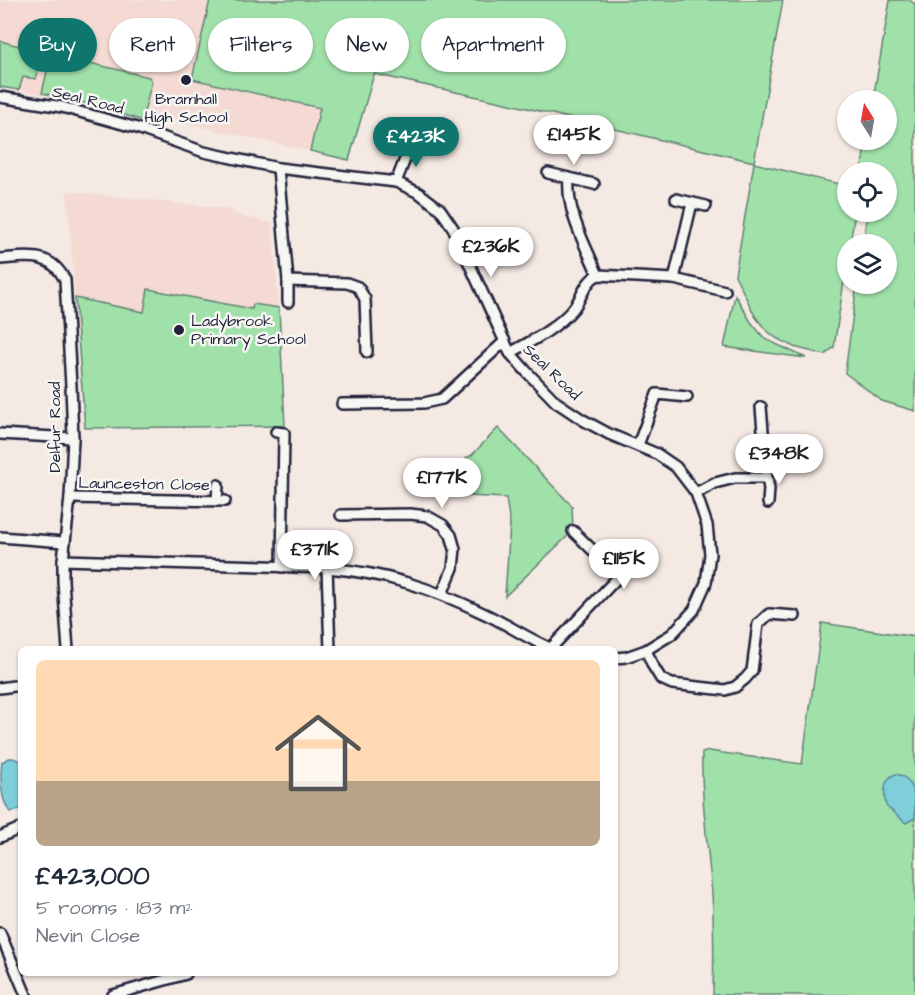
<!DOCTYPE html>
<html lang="en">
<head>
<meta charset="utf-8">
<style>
  body { margin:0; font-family:"Architects Daughter",sans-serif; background:#f2f2f3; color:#1f2937; height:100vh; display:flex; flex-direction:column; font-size:22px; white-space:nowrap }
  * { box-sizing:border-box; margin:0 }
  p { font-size:20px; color:#747a83 }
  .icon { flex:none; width:33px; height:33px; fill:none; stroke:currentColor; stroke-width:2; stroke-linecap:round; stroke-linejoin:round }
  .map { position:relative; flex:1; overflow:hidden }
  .side { position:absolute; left:18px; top:646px; width:600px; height:330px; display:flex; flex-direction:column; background:#fff; border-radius:9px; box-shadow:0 2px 4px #0004 }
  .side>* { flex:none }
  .top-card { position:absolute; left:18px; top:18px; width:600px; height:54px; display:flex; gap:12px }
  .needle { width:39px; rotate:349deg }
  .controls { position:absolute; left:837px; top:90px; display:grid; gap:12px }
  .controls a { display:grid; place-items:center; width:60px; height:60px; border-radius:50%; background:#fff; box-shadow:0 2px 4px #0004; font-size:30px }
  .price { position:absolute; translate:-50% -51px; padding:0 14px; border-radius:21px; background:#fff; color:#222; font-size:20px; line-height:39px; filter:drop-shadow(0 2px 3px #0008) }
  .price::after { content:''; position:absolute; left:50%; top:36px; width:18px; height:14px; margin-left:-9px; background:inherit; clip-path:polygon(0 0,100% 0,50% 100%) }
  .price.selected { background:#0f766e; color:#fff }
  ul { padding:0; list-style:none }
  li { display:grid; align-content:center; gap:12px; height:318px; padding:0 18px }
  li+li { border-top:2px solid #e0e1e3 }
  li span { display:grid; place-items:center; height:186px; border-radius:9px; color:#555 }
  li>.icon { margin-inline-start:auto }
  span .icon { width:108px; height:108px; fill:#fffc; stroke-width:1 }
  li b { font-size:26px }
  .pill { padding:0 21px; border-radius:27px; background:#fff; box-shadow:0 2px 4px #0004; font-size:21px; line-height:54px }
  .pill.selected { background:#0f766e; color:#fff }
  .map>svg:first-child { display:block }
</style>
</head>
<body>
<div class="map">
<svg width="915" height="995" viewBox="0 0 915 995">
  <rect width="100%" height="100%" fill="#f5e9e3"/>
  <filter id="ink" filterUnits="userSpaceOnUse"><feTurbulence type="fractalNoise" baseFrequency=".0167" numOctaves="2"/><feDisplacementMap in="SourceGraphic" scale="12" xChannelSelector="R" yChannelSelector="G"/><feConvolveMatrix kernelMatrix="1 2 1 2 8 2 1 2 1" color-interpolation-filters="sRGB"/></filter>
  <g filter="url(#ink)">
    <g fill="#f4dad2">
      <polygon points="0,0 783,0 754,162 510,104 374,74 349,160 202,127 167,118 145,113 140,120 98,106 59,97 0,87"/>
      <polygon points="67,191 227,209 241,216 272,223 282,352 285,426 85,428"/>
    </g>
    <g fill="#a0e1aa" stroke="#618272" stroke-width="1.5">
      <polygon points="210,0 783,0 754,162 510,104 374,74 349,160 310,151 320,108 192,79"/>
      <polygon points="890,0 909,0 915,4 915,411 882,401 845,373 857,284 886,284 886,244 863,244 868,212 886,212 886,172 861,172 866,140 886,140 886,100 873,100"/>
      <polygon points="0,41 43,52 36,79 23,77 19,90 0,87"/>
      <polygon points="51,54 149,77 152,81 143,116 140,120 98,106 42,93"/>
      <polygon points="754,163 847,186 848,212 855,212 850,244 848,244 847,261 834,347 825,355 794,347 776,338 765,329 755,316 735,275"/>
      <polygon points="148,289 252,309 253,304 279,308 285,426 85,428 75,298 144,312"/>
      <polygon points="735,295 751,322 765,339 806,358 724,347"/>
      <polygon points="498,428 572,506 573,531 505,596 510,524 506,498 469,496 466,458 472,455"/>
      <path d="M822 623 915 637V995H713C714 961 714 928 712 894 708 847 701 800 702 753L709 751 802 764Z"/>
    </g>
    <g fill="#7fcfdb" stroke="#5a8a9b" stroke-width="1.5">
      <path d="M9 758H13L21 761V809L11 812C0 802 0 777 2 762Z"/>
      <path d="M895 774C915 776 915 801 915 818L906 823 886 806C884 794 882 780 895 774Z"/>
    </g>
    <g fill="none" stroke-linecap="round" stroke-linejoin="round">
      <g stroke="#22223b" stroke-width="14">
        <g id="street">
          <polyline points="0,97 62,107 137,128 204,152 278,168 396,182 419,193 440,209 453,228 510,353 526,371 556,402 583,420 609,434 657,454 676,467 696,493 707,525 710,554 706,583 694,610 672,634 646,650 626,657 615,658"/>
          <polyline points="278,168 288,281 347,283 358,287 365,299 367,352"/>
          <polyline points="548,173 594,184"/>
          <path d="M569 178C566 212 585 244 598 275"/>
          <polyline points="396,182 415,134 423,136"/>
          <polyline points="676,199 706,206"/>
          <path d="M0 259C27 257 50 251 65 280L71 386 73 438 70 498 63 560V581L68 650"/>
          <polyline points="674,279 692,203"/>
          <polyline points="288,281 288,302"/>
          <path d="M510 353C532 341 557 328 573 309 582 298 585 281 598 275L674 279 725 291"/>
          <polyline points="342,404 424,403 442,399 505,341"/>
          <polyline points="276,432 284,433 282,567"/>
          <polyline points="0,434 73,438"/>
          <polyline points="638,445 657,394 687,397"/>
          <polyline points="767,478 769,489 768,503"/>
          <polyline points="696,493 715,483 735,478 767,478 761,407"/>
          <polyline points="70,498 225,501"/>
          <polyline points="217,501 218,485"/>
          <polyline points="341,515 410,514 427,516 443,525 451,535 455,549 453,568 442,594"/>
          <polyline points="0,537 64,542"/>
          <path d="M63 560 327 568C386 573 432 588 485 614 509 625 531 641 555 650"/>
          <polyline points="327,568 330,650"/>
          <polyline points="551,648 619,576 573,531"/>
          <polyline points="646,650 653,666 661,679 672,684 725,690 735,687 745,679 752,671 758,624 769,614 795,616"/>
          <polyline points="0,688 21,685"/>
          <polyline points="0,837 21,828"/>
          <polyline points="0,933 26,995"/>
          <polyline points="113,995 186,974"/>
        </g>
      </g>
      <use href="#street" stroke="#f6f6f2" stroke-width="9"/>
    </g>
  </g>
  <g fill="#22223b" stroke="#f6f6f2" stroke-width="2">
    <circle cx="186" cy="80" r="6"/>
    <circle cx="179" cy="330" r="6"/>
  </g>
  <g text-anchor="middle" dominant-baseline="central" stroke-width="5" stroke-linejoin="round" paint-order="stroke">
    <g font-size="16" fill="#22223b" stroke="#f6f6f2">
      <text x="186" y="99">Bramhall<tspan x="186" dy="18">High School</tspan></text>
      <text x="191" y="321" text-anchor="start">Ladybrook<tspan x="191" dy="18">Primary School</tspan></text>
    </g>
    <g font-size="16" fill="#22223b" stroke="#f6f6f2">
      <text transform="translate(88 100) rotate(14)">Seal Road</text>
      <text transform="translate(552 372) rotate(44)">Seal Road</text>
      <text transform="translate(55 427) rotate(-90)">Delfur Road</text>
      <text transform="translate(144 484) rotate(1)">Launceston Close</text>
    </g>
  </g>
</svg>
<div class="controls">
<a><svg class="needle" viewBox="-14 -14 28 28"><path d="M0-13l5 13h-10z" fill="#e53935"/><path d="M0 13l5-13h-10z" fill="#747a83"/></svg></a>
<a><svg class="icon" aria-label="locate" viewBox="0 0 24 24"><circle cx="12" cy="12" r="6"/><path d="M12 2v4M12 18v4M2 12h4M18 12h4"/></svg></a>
<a><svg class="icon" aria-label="layers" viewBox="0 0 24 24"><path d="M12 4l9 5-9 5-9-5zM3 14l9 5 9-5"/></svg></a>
</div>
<b class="price" style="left:574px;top:166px">£145K</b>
<b class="price selected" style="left:416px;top:168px">£423K</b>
<b class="price" style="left:491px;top:278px">£236K</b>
<b class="price" style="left:779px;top:485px">£348K</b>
<b class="price" style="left:442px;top:509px">£177K</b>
<b class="price" style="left:315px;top:581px">£371K</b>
<b class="price" style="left:624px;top:590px">£115K</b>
<div class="top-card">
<a class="pill selected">Buy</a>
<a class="pill">Rent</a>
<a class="pill">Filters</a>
<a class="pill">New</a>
<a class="pill">Apartment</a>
</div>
<section class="side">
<ul>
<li><span style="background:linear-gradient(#ffd9b3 65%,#b9a48a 0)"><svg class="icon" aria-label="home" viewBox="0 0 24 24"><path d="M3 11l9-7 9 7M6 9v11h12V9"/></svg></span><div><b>£423,000</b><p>5 rooms · 183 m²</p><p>Nevin Close</p></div></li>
</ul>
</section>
</div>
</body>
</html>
